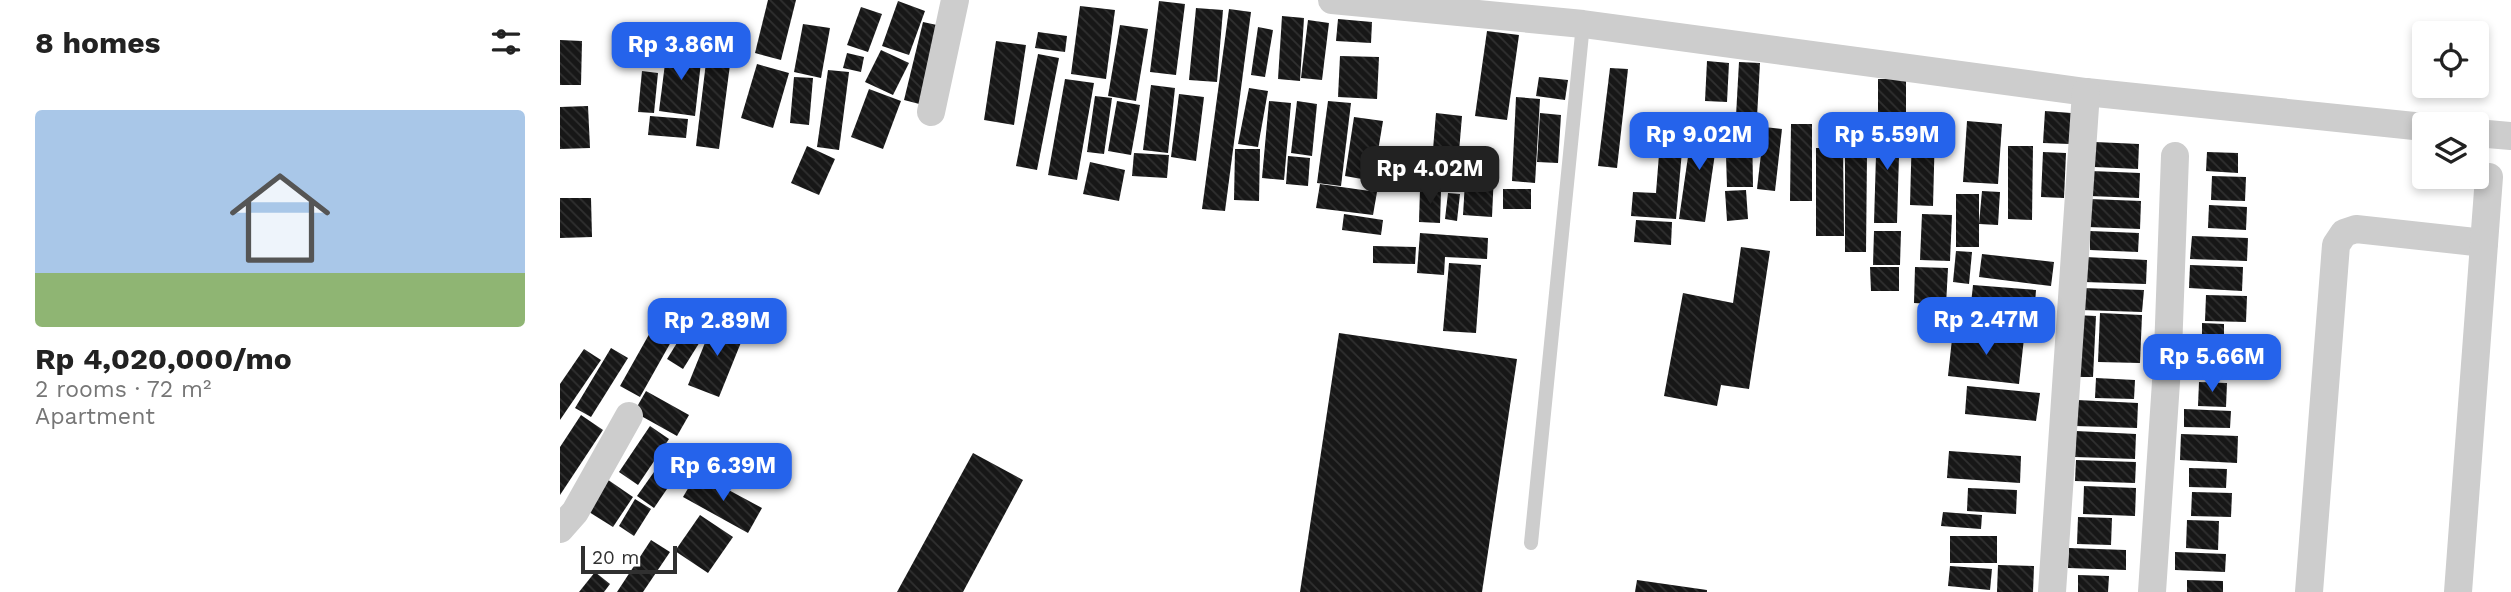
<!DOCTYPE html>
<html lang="en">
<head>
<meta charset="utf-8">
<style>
  body { margin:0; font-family:"Work Sans",sans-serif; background:#f6f6f6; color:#222; height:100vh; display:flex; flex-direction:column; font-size:26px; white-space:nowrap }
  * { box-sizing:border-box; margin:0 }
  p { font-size:23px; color:#767676 }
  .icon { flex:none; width:38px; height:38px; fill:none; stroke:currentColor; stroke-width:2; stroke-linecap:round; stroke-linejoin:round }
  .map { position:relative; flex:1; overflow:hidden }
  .side { display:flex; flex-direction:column; background:#fff; width:560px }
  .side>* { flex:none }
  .buttons { position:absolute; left:1852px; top:21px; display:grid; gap:14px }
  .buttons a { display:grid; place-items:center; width:77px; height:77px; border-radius:7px; background:#fff; box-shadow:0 4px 10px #0003; font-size:35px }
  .scale { position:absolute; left:21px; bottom:18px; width:96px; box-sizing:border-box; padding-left:7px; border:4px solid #303030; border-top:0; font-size:19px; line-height:24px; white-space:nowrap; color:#303030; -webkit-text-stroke:5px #fff; paint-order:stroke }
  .price { position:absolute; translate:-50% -60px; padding:0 16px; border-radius:14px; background:#2563eb; color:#fff; font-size:23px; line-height:46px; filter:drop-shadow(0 2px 4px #0008) }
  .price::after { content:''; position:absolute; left:50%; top:42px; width:21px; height:16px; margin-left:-10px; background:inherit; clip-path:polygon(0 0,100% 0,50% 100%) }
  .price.selected { background:#222; color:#fff }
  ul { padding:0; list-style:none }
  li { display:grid; align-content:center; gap:14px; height:371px; padding:0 35px }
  li span { display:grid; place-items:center; height:217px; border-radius:7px; color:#555 }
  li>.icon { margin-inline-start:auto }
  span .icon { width:126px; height:126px; fill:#fffc; stroke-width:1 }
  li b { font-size:30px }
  h2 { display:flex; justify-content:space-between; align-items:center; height:84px; padding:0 35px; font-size:30px }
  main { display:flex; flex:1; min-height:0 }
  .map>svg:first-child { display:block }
</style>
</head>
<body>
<main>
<section class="side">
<h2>8 homes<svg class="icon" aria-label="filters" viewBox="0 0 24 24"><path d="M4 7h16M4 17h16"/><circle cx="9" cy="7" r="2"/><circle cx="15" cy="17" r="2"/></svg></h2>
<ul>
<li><span style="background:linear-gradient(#a9c7e8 75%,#8fb573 0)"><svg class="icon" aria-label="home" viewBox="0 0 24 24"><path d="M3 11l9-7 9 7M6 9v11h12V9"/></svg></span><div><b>Rp 4,020,000/mo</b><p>2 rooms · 72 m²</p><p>Apartment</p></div></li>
</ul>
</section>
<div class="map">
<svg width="1951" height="592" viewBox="0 0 1951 592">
  <defs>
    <pattern id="building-back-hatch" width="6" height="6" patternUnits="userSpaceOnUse" patternTransform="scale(1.75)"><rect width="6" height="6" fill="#171717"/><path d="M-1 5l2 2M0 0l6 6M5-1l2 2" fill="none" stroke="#303030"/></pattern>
  </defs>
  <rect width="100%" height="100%" fill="#fff"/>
  <g fill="url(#building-back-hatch)">
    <polygon points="208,0 236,0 221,60 195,53"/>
    <polygon points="338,1 365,11 349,55 322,46"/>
    <polygon points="599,1 625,4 616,75 590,72"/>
    <polygon points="520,6 555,10 546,79 511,74"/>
    <polygon points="301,7 322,14 308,52 287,45"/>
    <polygon points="636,8 663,10 657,82 629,80"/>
    <polygon points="669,9 691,12 665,211 642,209"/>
    <polygon points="722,16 744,18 740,81 718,79"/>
    <polygon points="778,19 812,22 811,43 776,41"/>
    <polygon points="748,20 769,23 762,80 741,78"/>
    <polygon points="363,22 386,27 367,106 344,100"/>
    <polygon points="243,24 270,28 261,78 234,72"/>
    <polygon points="560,25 588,29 576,101 548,96"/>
    <polygon points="698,27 713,30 705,77 691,75"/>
    <polygon points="927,31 959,35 947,120 915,116"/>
    <polygon points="478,32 507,36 505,52 475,48"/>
    <polygon points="0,40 22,41 21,85 0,85"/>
    <polygon points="436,41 466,45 454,125 424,120"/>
    <polygon points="107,48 142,53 135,116 99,111"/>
    <polygon points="321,50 349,63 333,95 305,82"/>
    <polygon points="287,53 304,57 301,72 283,68"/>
    <polygon points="147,54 171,57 159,149 136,146"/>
    <polygon points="478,54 499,58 477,170 456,166"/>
    <polygon points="780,56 819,57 817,99 778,97"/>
    <polygon points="1147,61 1169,63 1167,102 1145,101"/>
    <polygon points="1179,62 1200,63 1197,117 1176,116"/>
    <polygon points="197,64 229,73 213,128 181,118"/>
    <polygon points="1050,68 1068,69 1057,168 1038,166"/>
    <polygon points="268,70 289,72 279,150 257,147"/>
    <polygon points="82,71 98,73 94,113 78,112"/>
    <polygon points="234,77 253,78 249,125 230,123"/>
    <polygon points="979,77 1008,80 1005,100 976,96"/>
    <polygon points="505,79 534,83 517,180 488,175"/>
    <polygon points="1318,79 1346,79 1346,116 1318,115"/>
    <polygon points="591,85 615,88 608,153 583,150"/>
    <polygon points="689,88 708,91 698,147 678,144"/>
    <polygon points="309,89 341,101 323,149 291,137"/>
    <polygon points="619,94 644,97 636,161 611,157"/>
    <polygon points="535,96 552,98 544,154 527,152"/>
    <polygon points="956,97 980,99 975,183 952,181"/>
    <polygon points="557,101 580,105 571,155 548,151"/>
    <polygon points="709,101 731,103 724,180 702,178"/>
    <polygon points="737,101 757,104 752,156 731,153"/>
    <polygon points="768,101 791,103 781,186 757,183"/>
    <polygon points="28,106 30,148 0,149 0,107"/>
    <polygon points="1485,111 1511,113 1510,144 1483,143"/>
    <polygon points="876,113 902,116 896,188 870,186"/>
    <polygon points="980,113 1001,115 998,163 977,162"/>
    <polygon points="1102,115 1125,117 1116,219 1071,216 1073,192 1096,193"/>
    <polygon points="90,116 128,119 126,138 88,135"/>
    <polygon points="794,117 823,121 813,181 785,176"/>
    <polygon points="1317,121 1340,122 1337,223 1314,223"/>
    <polygon points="1407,121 1442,124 1438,184 1403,182"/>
    <polygon points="1133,122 1159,126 1145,222 1119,219"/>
    <polygon points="1192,124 1193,187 1167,187 1165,125"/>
    <polygon points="1231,124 1252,124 1252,201 1230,201"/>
    <polygon points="1204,127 1222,129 1215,191 1197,189"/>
    <polygon points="1352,130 1375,130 1373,206 1350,205"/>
    <polygon points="1535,142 1579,144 1578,169 1534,167"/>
    <polygon points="247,146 275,159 259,195 231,183"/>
    <polygon points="1448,146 1473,146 1472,220 1448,219"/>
    <polygon points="1256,148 1283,148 1284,236 1256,236"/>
    <polygon points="675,149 700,149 699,201 674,200"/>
    <polygon points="907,149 935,151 932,217 903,215"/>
    <polygon points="1483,152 1506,153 1504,198 1481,197"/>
    <polygon points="1647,152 1678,153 1678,173 1646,171"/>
    <polygon points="574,153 609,155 607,178 572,176"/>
    <polygon points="1285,154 1307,154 1306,252 1285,252"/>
    <polygon points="728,156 750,158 748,186 726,184"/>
    <polygon points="530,162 565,170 559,201 523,194"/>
    <polygon points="1531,171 1580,173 1579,198 1530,196"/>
    <polygon points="1652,176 1686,177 1685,201 1651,200"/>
    <polygon points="760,184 817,192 813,215 756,208"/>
    <polygon points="860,189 881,190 880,223 859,222"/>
    <rect x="943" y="189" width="28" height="20"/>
    <polygon points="1186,190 1188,219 1167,221 1165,191"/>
    <polygon points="1422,191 1440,192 1438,225 1419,224"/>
    <polygon points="888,193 900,194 897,221 885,219"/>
    <rect x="1396" y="194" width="23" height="53"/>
    <polygon points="0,198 31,198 32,237 0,238"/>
    <polygon points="1529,199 1581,201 1580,229 1528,227"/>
    <polygon points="1649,205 1687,207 1686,230 1648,228"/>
    <polygon points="784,214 823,220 821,235 782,230"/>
    <polygon points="1362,214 1392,215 1390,261 1360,260"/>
    <polygon points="1076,220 1112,222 1111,245 1074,242"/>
    <polygon points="1314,231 1341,231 1340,265 1313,265"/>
    <polygon points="1530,231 1579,233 1578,252 1530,250"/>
    <polygon points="860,233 928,238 927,259 885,257 884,275 857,273"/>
    <polygon points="1632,236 1688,238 1687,261 1630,259"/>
    <polygon points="813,246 856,247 855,264 813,263"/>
    <polygon points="1181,247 1210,251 1189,389 1161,385 1157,406 1104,396 1123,293 1173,303"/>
    <polygon points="1396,251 1412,252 1409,284 1393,282"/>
    <polygon points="1422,254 1494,262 1491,286 1419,277"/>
    <polygon points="1525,257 1587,260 1586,284 1524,282"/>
    <polygon points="889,263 921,265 916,333 883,331"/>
    <polygon points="1630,265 1683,267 1682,291 1629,288"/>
    <polygon points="1310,267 1339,267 1339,291 1311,291"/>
    <polygon points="1355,267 1388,268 1386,305 1354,303"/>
    <polygon points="1413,285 1476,290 1473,329 1409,323"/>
    <polygon points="1522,288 1584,290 1582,312 1521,310"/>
    <polygon points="1646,295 1687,296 1686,322 1645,321"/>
    <polygon points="1540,313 1582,315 1580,363 1538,362"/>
    <polygon points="1514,315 1536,316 1533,377 1511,377"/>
    <polygon points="155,318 186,330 159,397 128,385"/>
    <polygon points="96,322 116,333 80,397 60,386"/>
    <polygon points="130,322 146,332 123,369 107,359"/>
    <polygon points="1642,323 1664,324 1664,347 1642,346"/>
    <polygon points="1393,330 1464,338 1459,384 1388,376"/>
    <polygon points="779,333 957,359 922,592 740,592"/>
    <polygon points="51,348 68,358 31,417 15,408"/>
    <polygon points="24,349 41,360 0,420 0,384"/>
    <polygon points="1627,351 1680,352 1679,375 1626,372"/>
    <polygon points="1536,378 1575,380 1574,399 1535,398"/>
    <polygon points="1639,382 1667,383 1666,407 1638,406"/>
    <polygon points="1407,386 1480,393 1476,421 1405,414"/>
    <polygon points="86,391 129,415 117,436 74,412"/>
    <polygon points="1517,400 1578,403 1577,428 1515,426"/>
    <polygon points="1624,409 1671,411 1670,428 1624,427"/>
    <polygon points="21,415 43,430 0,495 0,447"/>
    <polygon points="90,426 109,439 78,485 59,472"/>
    <polygon points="1516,431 1576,434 1575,459 1515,457"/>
    <polygon points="1621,434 1678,436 1677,463 1620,460"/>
    <polygon points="1389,451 1461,456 1460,483 1387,478"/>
    <polygon points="413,453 463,480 403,592 337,592"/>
    <polygon points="106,455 122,467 94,508 77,496"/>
    <polygon points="1516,460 1576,462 1575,483 1515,481"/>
    <polygon points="1629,468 1667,469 1666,488 1629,487"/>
    <polygon points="137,473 202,508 188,533 123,497"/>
    <polygon points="41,475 73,497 53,527 21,507"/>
    <polygon points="1524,486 1576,488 1575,516 1523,514"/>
    <polygon points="1408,488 1457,490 1456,514 1407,511"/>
    <polygon points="1632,492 1672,493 1671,517 1631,516"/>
    <polygon points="75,499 91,509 74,536 59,526"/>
    <polygon points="1383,512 1422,515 1421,529 1381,526"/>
    <polygon points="140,515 173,537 148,573 115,551"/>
    <polygon points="1518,517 1552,518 1551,545 1517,544"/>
    <polygon points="1627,520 1659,521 1658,550 1626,548"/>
    <rect x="1390" y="536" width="47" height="27"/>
    <polygon points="91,540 110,552 83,592 57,592"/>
    <polygon points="1509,548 1566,550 1566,570 1508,568"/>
    <polygon points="1615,552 1666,554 1665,572 1615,570"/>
    <polygon points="1438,565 1474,566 1473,592 1437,592"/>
    <polygon points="1390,566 1432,569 1430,590 1388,586"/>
    <polygon points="35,572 50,584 44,592 19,592"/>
    <polygon points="1518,575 1549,576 1548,592 1518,592"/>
    <polygon points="1077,580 1147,590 1147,592 1075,592"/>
    <polygon points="1627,580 1663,581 1663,592 1627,592"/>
  </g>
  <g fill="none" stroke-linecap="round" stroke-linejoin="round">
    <polyline stroke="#cdcdcd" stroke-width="14" points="971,543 1023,24"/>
    <g stroke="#cdcdcd" stroke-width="28">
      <polyline points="772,0 1023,24 1526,92 1864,127"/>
      <polyline points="371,112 395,0"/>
      <polyline points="1916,133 1951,136"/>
      <polyline points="0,529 15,512 69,416"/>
      <polyline points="1492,592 1526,92"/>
      <polyline points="1592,592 1608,352 1615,156"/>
      <polyline points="1749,592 1776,245 1784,233 1796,229 1924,243"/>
      <polyline points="1898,592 1929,177"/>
    </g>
  </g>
</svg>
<div class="buttons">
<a><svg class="icon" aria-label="locate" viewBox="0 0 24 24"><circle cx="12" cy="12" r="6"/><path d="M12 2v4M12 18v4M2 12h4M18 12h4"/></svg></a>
<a><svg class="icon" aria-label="layers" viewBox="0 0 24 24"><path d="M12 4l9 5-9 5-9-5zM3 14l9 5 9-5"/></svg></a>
</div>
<div class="scale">20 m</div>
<b class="price" style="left:121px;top:82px">Rp 3.86M</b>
<b class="price" style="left:1139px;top:172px">Rp 9.02M</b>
<b class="price" style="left:1327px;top:172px">Rp 5.59M</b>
<b class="price selected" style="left:870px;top:206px">Rp 4.02M</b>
<b class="price" style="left:1426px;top:357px">Rp 2.47M</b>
<b class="price" style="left:157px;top:358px">Rp 2.89M</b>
<b class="price" style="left:1652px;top:394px">Rp 5.66M</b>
<b class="price" style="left:163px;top:503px">Rp 6.39M</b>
</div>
</main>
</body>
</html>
